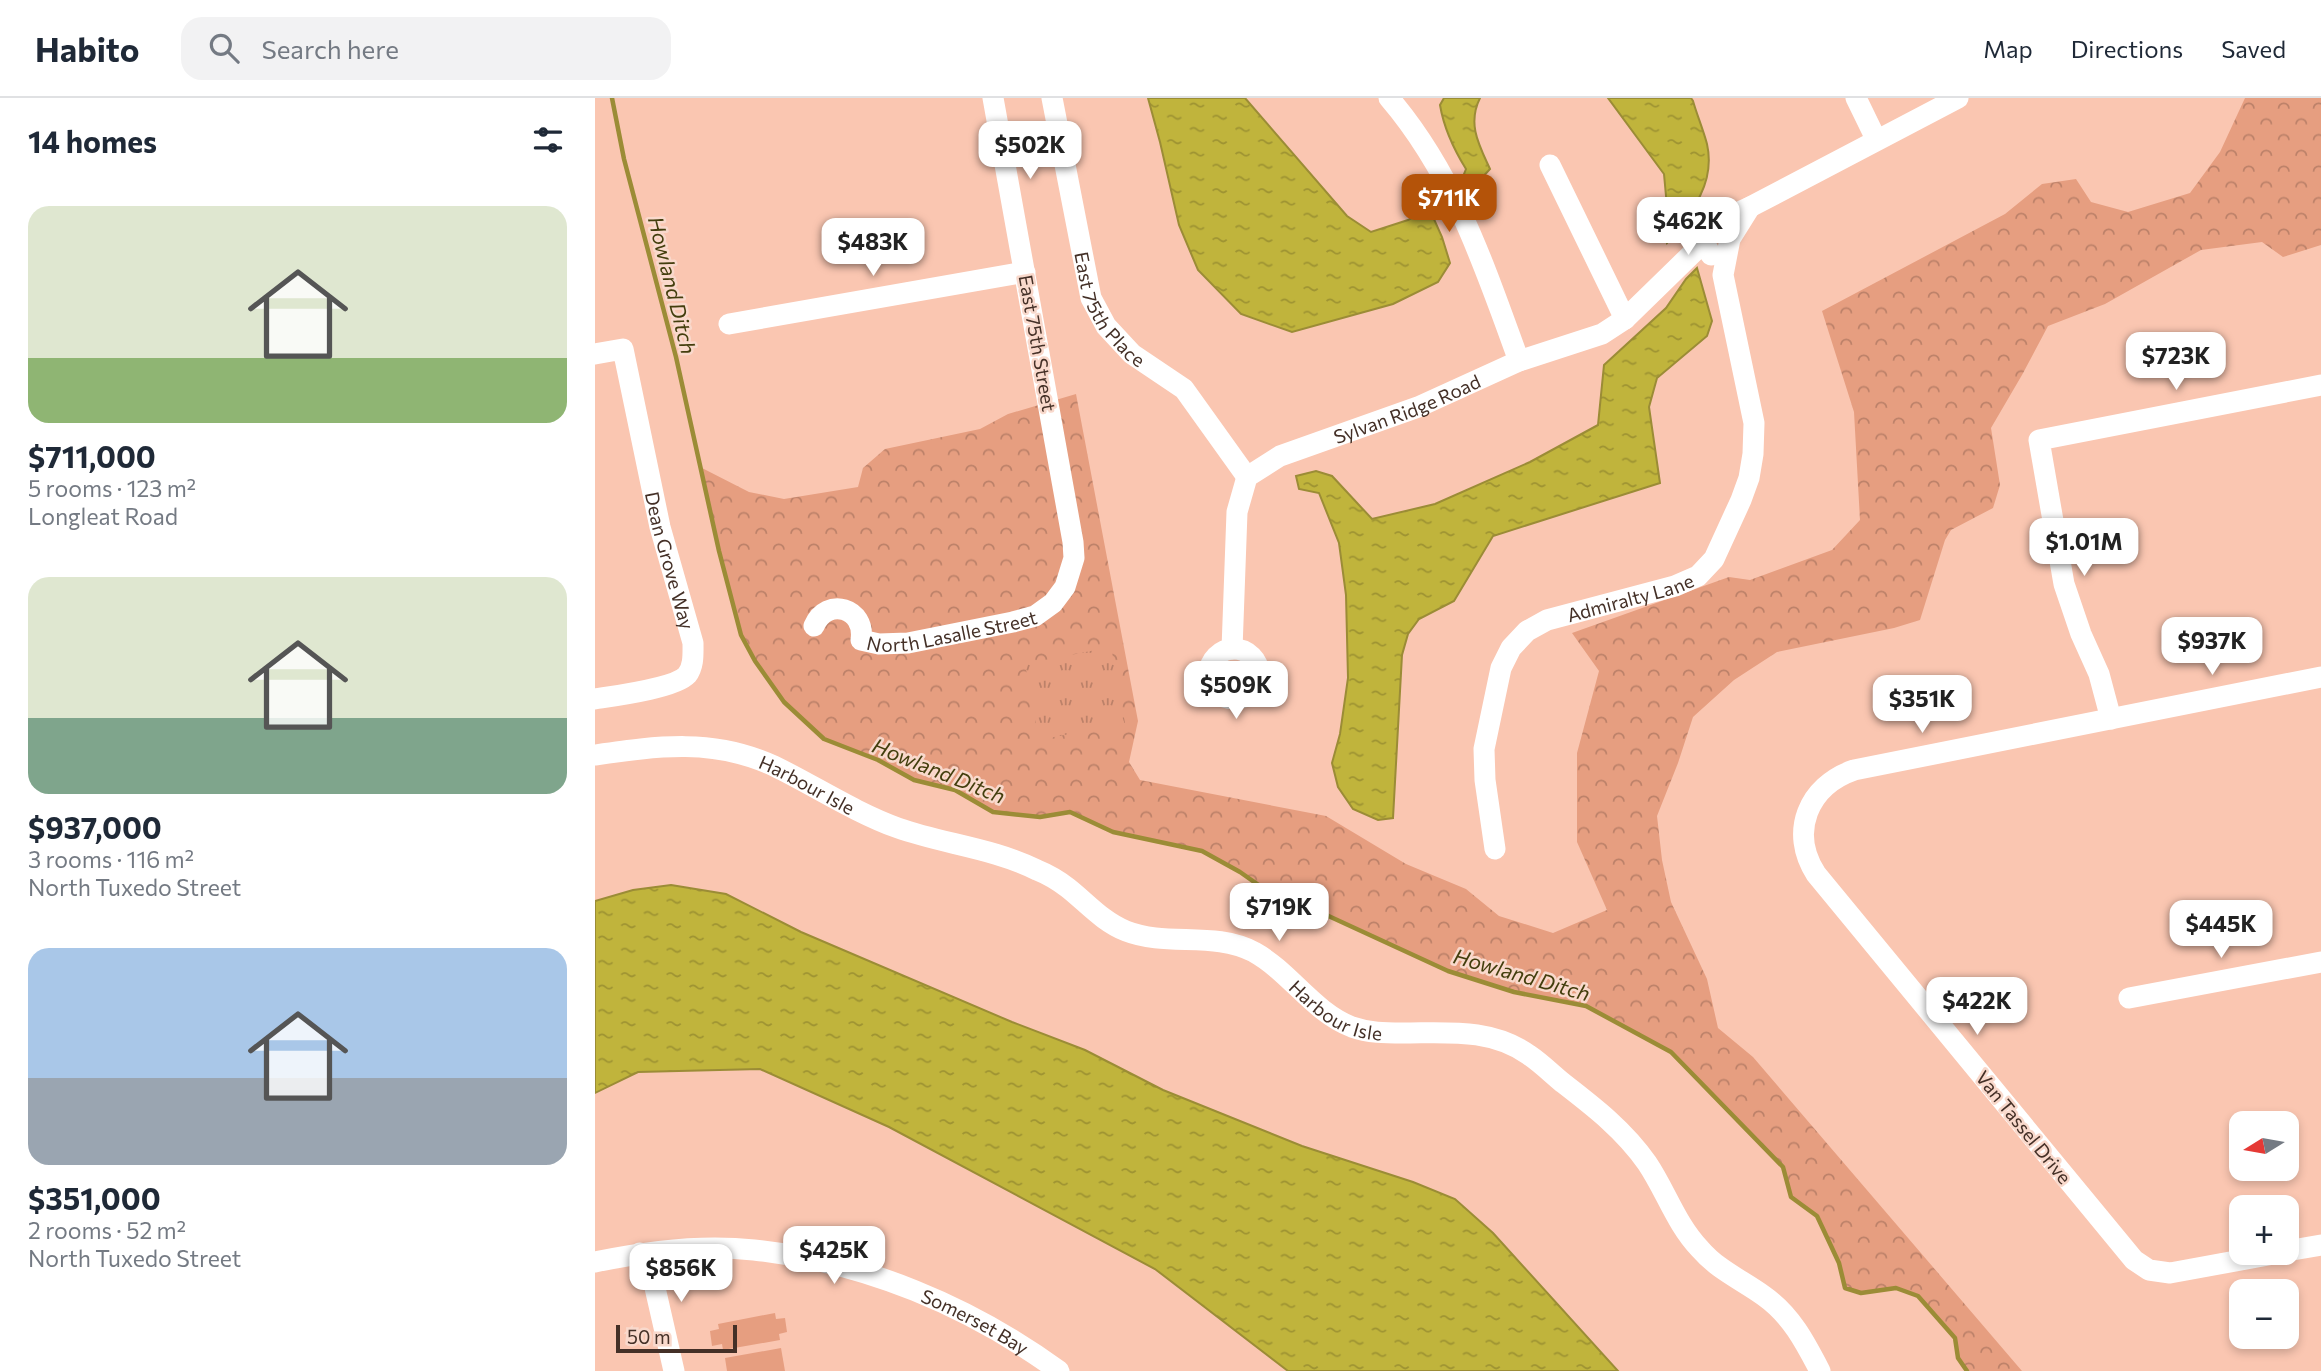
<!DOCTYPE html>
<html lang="en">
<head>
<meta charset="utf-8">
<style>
  body { margin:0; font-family:Commissioner,sans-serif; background:#f2f2f3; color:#1f2937; height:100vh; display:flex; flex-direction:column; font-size:26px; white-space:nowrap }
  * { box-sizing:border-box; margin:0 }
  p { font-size:23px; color:#747a83 }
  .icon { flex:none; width:38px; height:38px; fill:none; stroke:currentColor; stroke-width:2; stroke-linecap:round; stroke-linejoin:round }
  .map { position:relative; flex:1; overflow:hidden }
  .details { display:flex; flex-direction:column; background:#fff; width:595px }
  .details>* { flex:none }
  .needle { width:46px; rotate:259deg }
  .controls { position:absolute; left:1634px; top:1013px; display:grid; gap:14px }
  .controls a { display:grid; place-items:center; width:70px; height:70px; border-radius:14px; background:#fff; box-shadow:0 4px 10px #0003; font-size:35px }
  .scale { position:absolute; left:21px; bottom:18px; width:121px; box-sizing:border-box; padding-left:7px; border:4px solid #443027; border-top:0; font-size:19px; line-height:24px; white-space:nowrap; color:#443027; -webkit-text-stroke:5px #f9d9cc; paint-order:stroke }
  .price { position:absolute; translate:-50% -60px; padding:0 16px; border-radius:14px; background:#fff; color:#222; font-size:23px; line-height:46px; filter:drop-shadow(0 2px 4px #0008) }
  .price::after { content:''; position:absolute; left:50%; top:42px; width:21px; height:16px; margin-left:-10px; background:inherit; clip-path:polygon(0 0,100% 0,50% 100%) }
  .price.selected { background:#b45309; color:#fff }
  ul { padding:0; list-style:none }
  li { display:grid; align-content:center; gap:14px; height:371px; padding:0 28px }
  li span { display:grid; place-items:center; height:217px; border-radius:21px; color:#555 }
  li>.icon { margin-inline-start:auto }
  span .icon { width:126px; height:126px; fill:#fffc; stroke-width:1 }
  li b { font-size:30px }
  h2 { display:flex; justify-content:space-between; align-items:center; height:84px; padding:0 28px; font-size:30px }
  header { display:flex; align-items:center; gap:42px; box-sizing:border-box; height:98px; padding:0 35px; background:#fff; border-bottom:2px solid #e0e1e3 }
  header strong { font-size:33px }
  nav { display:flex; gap:38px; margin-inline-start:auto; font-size:24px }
  .search { width:490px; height:63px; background:#f2f2f3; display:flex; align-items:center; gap:18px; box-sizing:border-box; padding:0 24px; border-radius:21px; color:#747a83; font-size:26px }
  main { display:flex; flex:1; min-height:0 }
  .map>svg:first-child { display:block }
</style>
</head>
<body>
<header>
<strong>Habito</strong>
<div class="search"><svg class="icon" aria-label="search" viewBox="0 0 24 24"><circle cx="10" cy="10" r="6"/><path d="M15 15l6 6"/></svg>Search here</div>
<nav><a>Map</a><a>Directions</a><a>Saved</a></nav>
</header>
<main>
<section class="details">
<h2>14 homes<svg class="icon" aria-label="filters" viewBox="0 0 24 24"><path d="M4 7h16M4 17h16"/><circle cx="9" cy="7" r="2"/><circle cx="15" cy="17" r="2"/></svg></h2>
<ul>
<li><span style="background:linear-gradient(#dfe7d0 70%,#8fb573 0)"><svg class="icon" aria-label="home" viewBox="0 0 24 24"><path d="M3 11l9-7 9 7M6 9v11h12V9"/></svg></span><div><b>$711,000</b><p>5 rooms · 123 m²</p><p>Longleat Road</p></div></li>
<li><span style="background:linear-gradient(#dfe7d0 65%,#7fa58c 0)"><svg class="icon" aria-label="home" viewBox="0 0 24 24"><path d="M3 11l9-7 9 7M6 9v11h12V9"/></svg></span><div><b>$937,000</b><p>3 rooms · 116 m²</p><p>North Tuxedo Street</p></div></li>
<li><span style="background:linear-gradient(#a9c7e8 60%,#9aa5b1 0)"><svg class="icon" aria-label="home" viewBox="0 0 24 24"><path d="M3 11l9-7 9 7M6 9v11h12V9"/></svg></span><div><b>$351,000</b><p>2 rooms · 52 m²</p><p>North Tuxedo Street</p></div></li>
</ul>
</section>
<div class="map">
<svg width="1726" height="1273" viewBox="0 0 1726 1273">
  <defs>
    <pattern id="forest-crowns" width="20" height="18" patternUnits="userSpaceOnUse" patternTransform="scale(1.75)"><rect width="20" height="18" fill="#e69e80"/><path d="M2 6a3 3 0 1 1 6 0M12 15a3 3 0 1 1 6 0" fill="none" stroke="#bc8169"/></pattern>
    <pattern id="park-tufts" width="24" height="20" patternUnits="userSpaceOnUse" patternTransform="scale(1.75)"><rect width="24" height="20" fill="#e69e80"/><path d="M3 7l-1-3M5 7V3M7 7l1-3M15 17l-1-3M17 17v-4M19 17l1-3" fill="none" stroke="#bc8169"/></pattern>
    <pattern id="water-ripples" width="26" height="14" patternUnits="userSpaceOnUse" patternTransform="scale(1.75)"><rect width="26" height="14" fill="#c0b43c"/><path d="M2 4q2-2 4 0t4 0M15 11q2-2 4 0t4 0" fill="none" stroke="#9e9332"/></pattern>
  </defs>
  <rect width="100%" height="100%" fill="#fac6b1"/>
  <g fill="#e69e80">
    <polygon points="180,1215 181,1221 190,1220 192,1234 184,1236 185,1242 128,1252 127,1246 117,1248 115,1233 124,1231 123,1226"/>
    <polygon points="186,1250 190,1273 132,1273 130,1260"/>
  </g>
  <polygon fill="url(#forest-crowns)" points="1650,0 1726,0 1726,147 1688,159 1667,144 1606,152 1510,206 1453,228 1427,277 1396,330 1405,387 1398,410 1356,432 1350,442 1325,522 1299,530 1182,554 1139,582 1098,619 1083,665 1062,718 1067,762 1076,804 1112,881 1123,930 1158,959 1427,1273 1372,1273 1363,1260 1360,1240 1323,1198 1301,1190 1266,1195 1250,1190 1244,1165 1222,1118 1196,1099 1188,1068 1076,954 991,908 919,894 853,873 727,815 679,798 645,774 607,753 518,734 475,714 445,719 398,714 360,692 319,682 283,662 229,641 189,604 160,563 146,537 124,453 107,370 154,394 189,401 263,389 268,370 290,351 385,331 413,316 481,296 543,623 534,664 545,682 731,718 811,766 871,791 904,818 958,835 1012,812 982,744 982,655 1004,573 977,535 1134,479 1155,482 1237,452 1265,422 1259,314 1227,213 1410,116 1447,86 1481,81 1496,104 1533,114 1595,95 1625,54"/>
  <polygon fill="url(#park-tufts)" points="516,549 530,625 444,642 430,566"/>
  <g fill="url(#water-ripples)" stroke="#9b8c36" stroke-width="2">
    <polygon points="553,0 650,0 752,118 776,134 813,122 834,110 847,139 855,165 843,184 798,206 697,234 646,216 603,172 584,127 565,44"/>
    <path d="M849 0H885C872 26 884 47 895 71L873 95 867 81 871 71C858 50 849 31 845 7Z"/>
    <path d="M1013 0H1096L1098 3C1102 17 1108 31 1112 46 1121 86 1096 115 1072 145L1064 123 1072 109 1069 76Z"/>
    <polygon points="1102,170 1117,223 1112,238 1062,280 1054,309 1065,385 898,438 859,503 824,521 813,536 807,557 798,720 783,722 758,711 743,689 737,665 745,636 753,580 751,497 744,445 724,395 704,391 701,378 721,373 737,378 777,421 840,406 935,364 1003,327 1009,267 1071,210 1091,181"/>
    <polygon points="76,787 131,796 206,834 417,924 490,952 568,992 707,1048 818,1084 860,1101 898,1135 1023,1273 693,1273 560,1171 294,1029 165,971 43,974 0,995 0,803 38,792"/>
  </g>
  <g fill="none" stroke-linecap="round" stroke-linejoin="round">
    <polyline stroke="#9b8c36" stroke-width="4.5" points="17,0 29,61 81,259 124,453 146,537 160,563 189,604 229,641 283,662 319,682 360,692 398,714 445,719 475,714 518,734 607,753 645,774 679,798 727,815 853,873 919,894 991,908 1076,954 1188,1069 1196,1099 1222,1118 1244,1165 1250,1190 1266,1195 1301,1190 1323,1198 1360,1240 1363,1260 1372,1273"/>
    <g stroke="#fff" stroke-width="21">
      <path id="s1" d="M457 0 496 200 511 228 537 256 589 291 652 379"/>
      <path d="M794 0C860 77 890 170 924 263"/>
      <polyline points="1261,0 1281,41"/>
      <polyline points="955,67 1030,221"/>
      <polyline points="1116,157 1109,144 1111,129 1155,109 1363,0"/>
      <polyline points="134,226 430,174"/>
      <path id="s2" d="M0 256 28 251 65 429 98 545C98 556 99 568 92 577 80 590 19 598 0 601"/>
      <path id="s3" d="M219 528C232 498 271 510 266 542L284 546 313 545 418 524 440 518 458 505 470 489 479 460 478 444 398 0"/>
      <circle cx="639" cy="576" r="25"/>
      <path id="s4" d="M637 551 642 414 652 379 685 358 823 309 924 263 1007 236 1030 221 1109 144"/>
      <polyline points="1516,621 1504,576 1486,536 1469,486 1444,342 1726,287"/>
      <path id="s5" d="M0 657C63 648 119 640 179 668 220 688 259 714 303 730 348 746 398 750 442 772 452 776 464 783 473 790 492 805 508 824 531 833 572 849 619 833 659 854 695 874 718 914 757 929 774 935 790 935 808 935 852 935 896 930 934 957 946 965 957 976 968 985 999 1009 1029 1032 1052 1065 1071 1093 1081 1126 1105 1151 1123 1172 1147 1182 1169 1198 1196 1217 1210 1244 1225 1273"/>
      <path id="s6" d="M900 751 890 682 889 651 906 570 916 550 932 533 952 522 1080 488 1103 478 1119 461 1146 402 1154 380 1158 356 1159 325 1128 177 1135 141 1155 109"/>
      <polyline points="1534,900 1726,864"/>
      <polyline points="1692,1153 1726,1147"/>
      <polyline points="45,1155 58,1181 79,1273"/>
      <path d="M1684 1155 1575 1175 1554 1172 1539 1162 1221 776C1194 734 1213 688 1259 672L1726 579"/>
      <path id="s7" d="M0 1164C52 1153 106 1146 159 1152 270 1164 375 1208 464 1273"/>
    </g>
  </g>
  <g text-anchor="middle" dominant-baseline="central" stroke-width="5" stroke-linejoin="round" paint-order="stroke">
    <g font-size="19" fill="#443027" stroke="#f9d9cc">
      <text stroke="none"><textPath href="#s1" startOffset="222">East 75th Place</textPath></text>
      <text transform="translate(443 245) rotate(80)">East 75th Street</text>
      <text stroke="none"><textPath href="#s4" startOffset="348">Sylvan Ridge Road</textPath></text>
      <text stroke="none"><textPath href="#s2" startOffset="245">Dean Grove Way</textPath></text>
      <text stroke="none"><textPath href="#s6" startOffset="338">Admiralty Lane</textPath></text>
      <text stroke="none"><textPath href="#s3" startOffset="168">North Lasalle Street</textPath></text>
      <text stroke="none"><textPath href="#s5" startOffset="220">Harbour Isle</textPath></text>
      <text stroke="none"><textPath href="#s5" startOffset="808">Harbour Isle</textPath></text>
      <text transform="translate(1429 1029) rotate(51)">Van Tassel Drive</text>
      <text stroke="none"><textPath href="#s7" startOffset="394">Somerset Bay</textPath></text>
    </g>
    <g font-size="21" font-style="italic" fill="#433e0d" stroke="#f9d9cc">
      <text transform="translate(78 187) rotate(76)">Howland Ditch</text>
      <text transform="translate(344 672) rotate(22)">Howland Ditch</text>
      <text transform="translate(927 876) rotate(16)">Howland Ditch</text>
    </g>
  </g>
</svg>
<div class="controls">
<a><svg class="needle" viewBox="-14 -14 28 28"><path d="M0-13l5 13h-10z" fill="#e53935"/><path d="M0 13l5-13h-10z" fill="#747a83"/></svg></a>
<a>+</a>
<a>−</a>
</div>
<div class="scale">50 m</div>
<b class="price" style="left:435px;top:83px">$502K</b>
<b class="price selected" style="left:854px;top:136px">$711K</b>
<b class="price" style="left:1093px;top:159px">$462K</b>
<b class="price" style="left:278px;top:180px">$483K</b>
<b class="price" style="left:1581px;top:294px">$723K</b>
<b class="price" style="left:1489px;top:480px">$1.01M</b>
<b class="price" style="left:1617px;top:579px">$937K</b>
<b class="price" style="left:641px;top:623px">$509K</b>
<b class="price" style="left:1327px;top:637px">$351K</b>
<b class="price" style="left:684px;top:845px">$719K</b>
<b class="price" style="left:1626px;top:862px">$445K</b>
<b class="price" style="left:1382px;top:939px">$422K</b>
<b class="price" style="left:239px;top:1188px">$425K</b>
<b class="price" style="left:86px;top:1206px">$856K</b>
</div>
</main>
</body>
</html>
